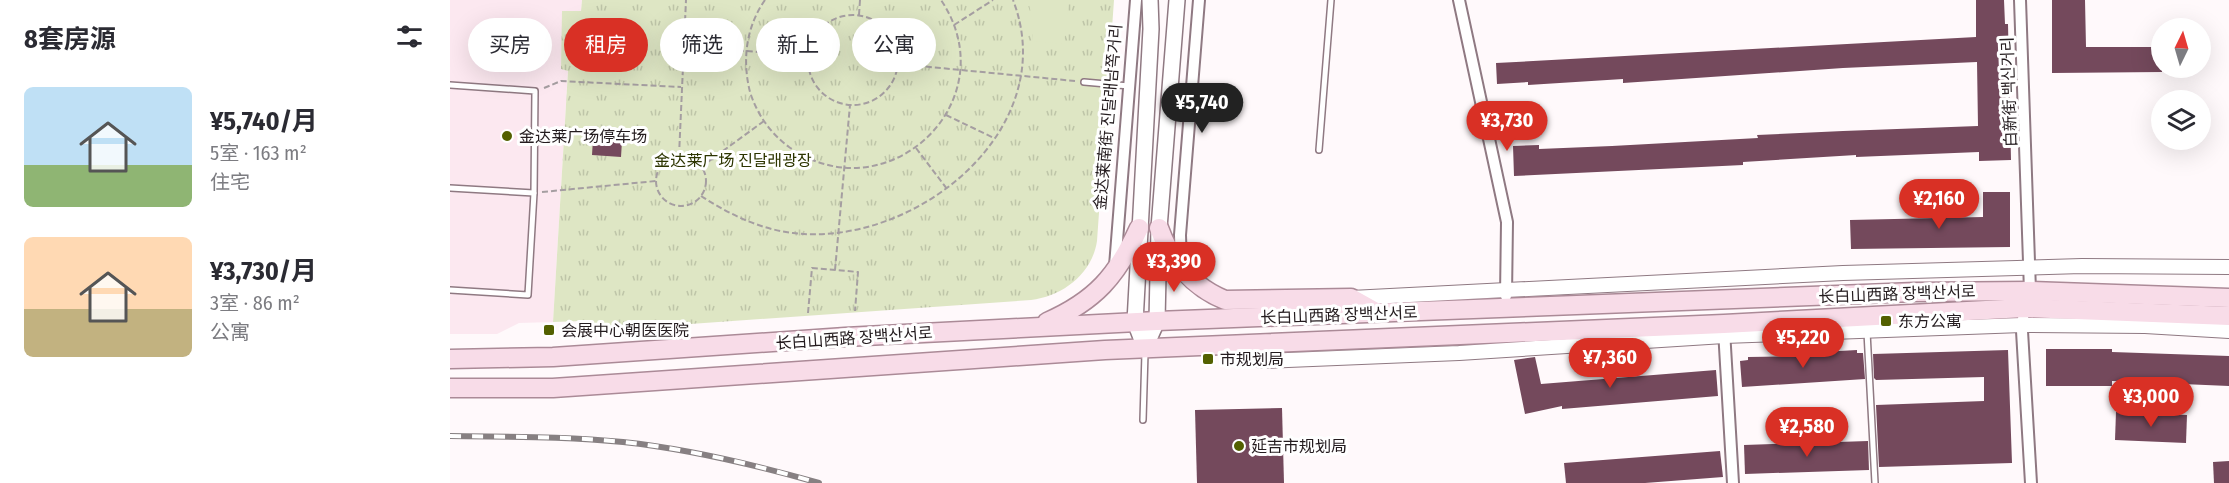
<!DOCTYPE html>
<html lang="zh">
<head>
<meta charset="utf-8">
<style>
  body { margin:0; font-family:"Fira Sans Condensed","Noto Sans SC","Noto Sans KR",sans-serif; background:#f2f2f3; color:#2b2b33; height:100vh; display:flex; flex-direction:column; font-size:22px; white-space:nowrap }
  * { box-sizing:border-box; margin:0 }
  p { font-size:20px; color:#7c7c81 }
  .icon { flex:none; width:33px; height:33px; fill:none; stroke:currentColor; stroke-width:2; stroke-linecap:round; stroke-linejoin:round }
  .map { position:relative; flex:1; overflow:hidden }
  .sheet { display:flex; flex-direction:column; background:#fff; width:450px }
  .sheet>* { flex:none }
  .guide { position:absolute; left:18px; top:18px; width:570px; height:54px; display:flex; gap:12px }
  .needle { width:39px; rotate:5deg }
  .controls { position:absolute; left:1701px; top:18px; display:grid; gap:12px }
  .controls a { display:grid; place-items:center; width:60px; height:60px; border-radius:50%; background:#fff; box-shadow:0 6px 24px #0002; font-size:30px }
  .price { position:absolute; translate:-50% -51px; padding:0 14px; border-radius:21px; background:#d93025; color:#fff; font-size:20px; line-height:39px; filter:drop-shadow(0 2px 3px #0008) }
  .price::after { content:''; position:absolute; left:50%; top:36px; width:18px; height:14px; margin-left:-9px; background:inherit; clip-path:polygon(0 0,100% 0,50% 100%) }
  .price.selected { background:#222; color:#fff }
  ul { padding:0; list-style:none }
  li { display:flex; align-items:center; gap:18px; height:150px; padding:0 24px }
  li span { display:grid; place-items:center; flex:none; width:168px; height:120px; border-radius:9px; color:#555 }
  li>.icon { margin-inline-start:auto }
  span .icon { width:72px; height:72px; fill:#fffc; stroke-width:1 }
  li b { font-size:26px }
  h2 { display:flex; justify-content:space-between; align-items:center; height:72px; padding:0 24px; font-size:26px }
  .pill { padding:0 21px; border-radius:27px; background:#fff; box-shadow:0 6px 24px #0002; font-size:21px; line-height:54px }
  .pill.selected { background:#d93025; color:#fff }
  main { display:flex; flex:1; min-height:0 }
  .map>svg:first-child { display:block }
</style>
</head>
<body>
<main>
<section class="sheet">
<h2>8套房源<svg class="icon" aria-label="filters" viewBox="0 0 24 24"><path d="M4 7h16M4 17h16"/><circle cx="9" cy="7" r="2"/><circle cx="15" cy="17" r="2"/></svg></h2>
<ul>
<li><span style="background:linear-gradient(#bfe0f5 65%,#8fb573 0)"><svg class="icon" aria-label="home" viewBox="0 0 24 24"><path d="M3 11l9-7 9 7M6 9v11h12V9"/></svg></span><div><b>¥5,740/月</b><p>5室 · 163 m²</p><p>住宅</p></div></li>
<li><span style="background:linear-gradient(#ffd9b3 60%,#c2b280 0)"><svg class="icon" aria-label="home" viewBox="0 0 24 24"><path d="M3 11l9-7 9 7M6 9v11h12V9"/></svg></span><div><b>¥3,730/月</b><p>3室 · 86 m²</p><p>公寓</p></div></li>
</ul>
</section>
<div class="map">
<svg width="1779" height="483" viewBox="0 0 1779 483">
  <defs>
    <pattern id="park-tufts" width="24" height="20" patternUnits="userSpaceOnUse" patternTransform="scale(1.5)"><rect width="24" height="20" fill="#dee6c4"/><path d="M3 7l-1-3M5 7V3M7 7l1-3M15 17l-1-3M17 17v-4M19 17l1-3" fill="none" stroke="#bec5a8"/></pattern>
  </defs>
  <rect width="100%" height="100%" fill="#fff9fb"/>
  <polygon fill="#fce8f0" points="0,0 132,0 131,11 113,11 111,69 118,70 103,322 69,323 47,334 0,334"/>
  <path fill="url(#park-tufts)" d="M132 0H664L647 241C642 274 613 296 581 300L156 330 133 321 103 322 118 71 111 69 112 11H131Z"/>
  <polygon fill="#dee6c4" points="578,0 619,0 614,44 582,41 584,27"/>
  <g fill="#74495c">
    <polygon points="1526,0 1554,0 1555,24 1558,24 1561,160 1529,161 1529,152 1406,157 1406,155 1293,162 1293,165 1064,176 1063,146 1089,145 1089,149 1162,146 1308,138 1307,135 1393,131 1528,126 1527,62 1393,68 1173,83 1173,79 1078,85 1078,82 1047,84 1046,63 1526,37"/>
    <polygon points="1602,0 1635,0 1636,47 1712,47 1712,72 1602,73"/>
    <polygon points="143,139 172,141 171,157 142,155"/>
    <polygon points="1533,192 1560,192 1560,247 1401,249 1400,220 1533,217"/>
    <polygon points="1596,349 1662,349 1662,352 1779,356 1779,386 1662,381 1662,386 1596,386"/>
    <polygon points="1407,350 1407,353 1413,353 1415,379 1292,387 1290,361 1298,360 1298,357 1372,356 1372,352"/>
    <polygon points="1558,350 1562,463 1429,467 1426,405 1534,401 1534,377 1426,380 1424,378 1423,354"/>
    <polygon points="1085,357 1091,384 1266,370 1268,396 1112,409 1112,406 1075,414 1064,360"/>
    <polygon points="832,408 834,483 747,483 745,410"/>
    <polygon points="1666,412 1737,415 1736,443 1665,440"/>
    <polygon points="1418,441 1419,470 1295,474 1294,445"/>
    <polygon points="1270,451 1273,477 1195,483 1116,483 1114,463"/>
    <polygon points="1779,461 1779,483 1764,483 1763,462"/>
  </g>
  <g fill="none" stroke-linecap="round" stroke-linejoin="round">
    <g stroke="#8f7982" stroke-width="8">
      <g id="service">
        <polyline points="634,82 679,86"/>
        <polyline points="0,85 85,91 84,193 78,295 0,290"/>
        <polyline points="869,150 881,0"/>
        <polyline points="0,188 84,193"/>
        <polyline points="1417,332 1425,483"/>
        <polyline points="693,420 695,353"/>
      </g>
    </g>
    <g stroke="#8f7982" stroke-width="14">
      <g id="minor">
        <polyline points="1009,0 1057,222 1056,296"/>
        <polyline points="1570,0 1580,291"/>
        <polyline points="731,265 730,235 749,0"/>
        <polyline points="665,266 686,0"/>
        <polyline points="1574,308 1572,331 1581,483"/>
        <polyline points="1274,330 1283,483"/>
      </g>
    </g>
    <g stroke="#8f7982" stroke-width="16">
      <g id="tertiary">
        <polyline points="901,298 1393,273 1632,266 1779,267"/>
        <polyline points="777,346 811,361 1009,353 1274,336 1572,325 1695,326 1779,331"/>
      </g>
    </g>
    <g stroke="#8f7982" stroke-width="18">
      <g id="secondary">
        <polyline points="695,348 707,321 709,228 727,0"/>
        <polyline points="695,348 685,322 701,29 700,0"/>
      </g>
    </g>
    <g stroke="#ab8a97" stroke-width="21">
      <g id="primary">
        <path d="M709 228C721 261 743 287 775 300L901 298 926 312"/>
        <path d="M597 322C645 301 667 276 689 228"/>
        <polyline points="0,359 103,357 395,337 707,321 1465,292 1580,291 1779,298"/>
        <polyline points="0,388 103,388 655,350 1274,324 1574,308 1779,316"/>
      </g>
    </g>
    <g stroke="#a59ea1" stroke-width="2" stroke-dasharray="6 3" stroke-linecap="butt">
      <path d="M315 0C296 27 292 60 300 92 307 114 320 133 339 147 437 216 559 101 491 0"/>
      <circle cx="403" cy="60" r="45"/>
      <polyline points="409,15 410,0"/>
      <polyline points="504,25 543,0"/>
      <polyline points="234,46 358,56"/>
      <polyline points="449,64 625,81"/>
      <polyline points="94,88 111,81 231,87"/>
      <polyline points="496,115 544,138"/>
      <polyline points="466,148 497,189"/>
      <polyline points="229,156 236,0"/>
      <circle cx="231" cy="181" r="25"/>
      <polyline points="251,167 314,121"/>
      <polyline points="92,192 206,181"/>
      <path d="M251 196C279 214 309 229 343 233 465 248 613 129 563 0"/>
      <polyline points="385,270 400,105"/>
      <polyline points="358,313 362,268 408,272 405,311"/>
    </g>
    <use href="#service" stroke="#fff" stroke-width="5"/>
    <use href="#minor" stroke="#fff" stroke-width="10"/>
    <use href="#tertiary" stroke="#fff" stroke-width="14"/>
    <use href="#secondary" stroke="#fff" stroke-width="15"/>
    <use href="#primary" stroke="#f8dce8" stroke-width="18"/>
    <g stroke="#878082" stroke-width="6">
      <path id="rail" d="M0 436C58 437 115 436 173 442 239 449 306 465 369 483"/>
    </g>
    <use href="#rail" stroke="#fff" stroke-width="4" stroke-dasharray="11" stroke-linecap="butt"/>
  </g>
  <g fill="#536000" stroke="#fff" stroke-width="2">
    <circle cx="57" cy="136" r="6"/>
    <rect x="1430" y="315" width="12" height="12" rx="3"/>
    <rect x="93" y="324" width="12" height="12" rx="3"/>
    <rect x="752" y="353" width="12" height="12" rx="3"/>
    <circle cx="789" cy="446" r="6"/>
  </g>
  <g text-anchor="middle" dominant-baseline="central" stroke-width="6" stroke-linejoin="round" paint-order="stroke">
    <g font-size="16" fill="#241c1f" stroke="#fff">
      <text transform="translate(1559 92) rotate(-92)">白新街 백신거리</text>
      <text transform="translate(658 117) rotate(-85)">金达莱南街 진달래남쪽거리</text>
      <text transform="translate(1447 294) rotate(-2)">长白山西路 장백산서로</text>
      <text transform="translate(889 315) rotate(-2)">长白山西路 장백산서로</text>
      <text transform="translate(404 338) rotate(-4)">长白山西路 장백산서로</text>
    </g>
    <g font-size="16" fill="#241c1f" stroke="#fff" text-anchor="start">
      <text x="69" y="136">金达莱广场停车场</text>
      <text x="1448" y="321">东方公寓</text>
      <text x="111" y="330">会展中心朝医医院</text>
      <text x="770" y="359">市规划局</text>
      <text x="801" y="446">延吉市规划局</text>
    </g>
    <g font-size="16" fill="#2d3500" stroke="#fff">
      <text x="283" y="160">金达莱广场 진달래광장</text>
    </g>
  </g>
</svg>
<div class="controls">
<a><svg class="needle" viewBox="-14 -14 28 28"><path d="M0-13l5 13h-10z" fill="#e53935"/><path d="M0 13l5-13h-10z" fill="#7c7c81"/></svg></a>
<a><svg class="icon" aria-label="layers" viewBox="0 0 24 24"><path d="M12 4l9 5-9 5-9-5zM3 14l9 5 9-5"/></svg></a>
</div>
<b class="price selected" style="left:752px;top:134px">¥5,740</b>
<b class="price" style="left:1057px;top:152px">¥3,730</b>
<b class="price" style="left:1489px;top:230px">¥2,160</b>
<b class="price" style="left:724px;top:293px">¥3,390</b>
<b class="price" style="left:1353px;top:369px">¥5,220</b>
<b class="price" style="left:1160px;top:389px">¥7,360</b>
<b class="price" style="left:1701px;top:428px">¥3,000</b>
<b class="price" style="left:1357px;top:458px">¥2,580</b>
<div class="guide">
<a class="pill">买房</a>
<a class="pill selected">租房</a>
<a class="pill">筛选</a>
<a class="pill">新上</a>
<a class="pill">公寓</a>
</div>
</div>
</main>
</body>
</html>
